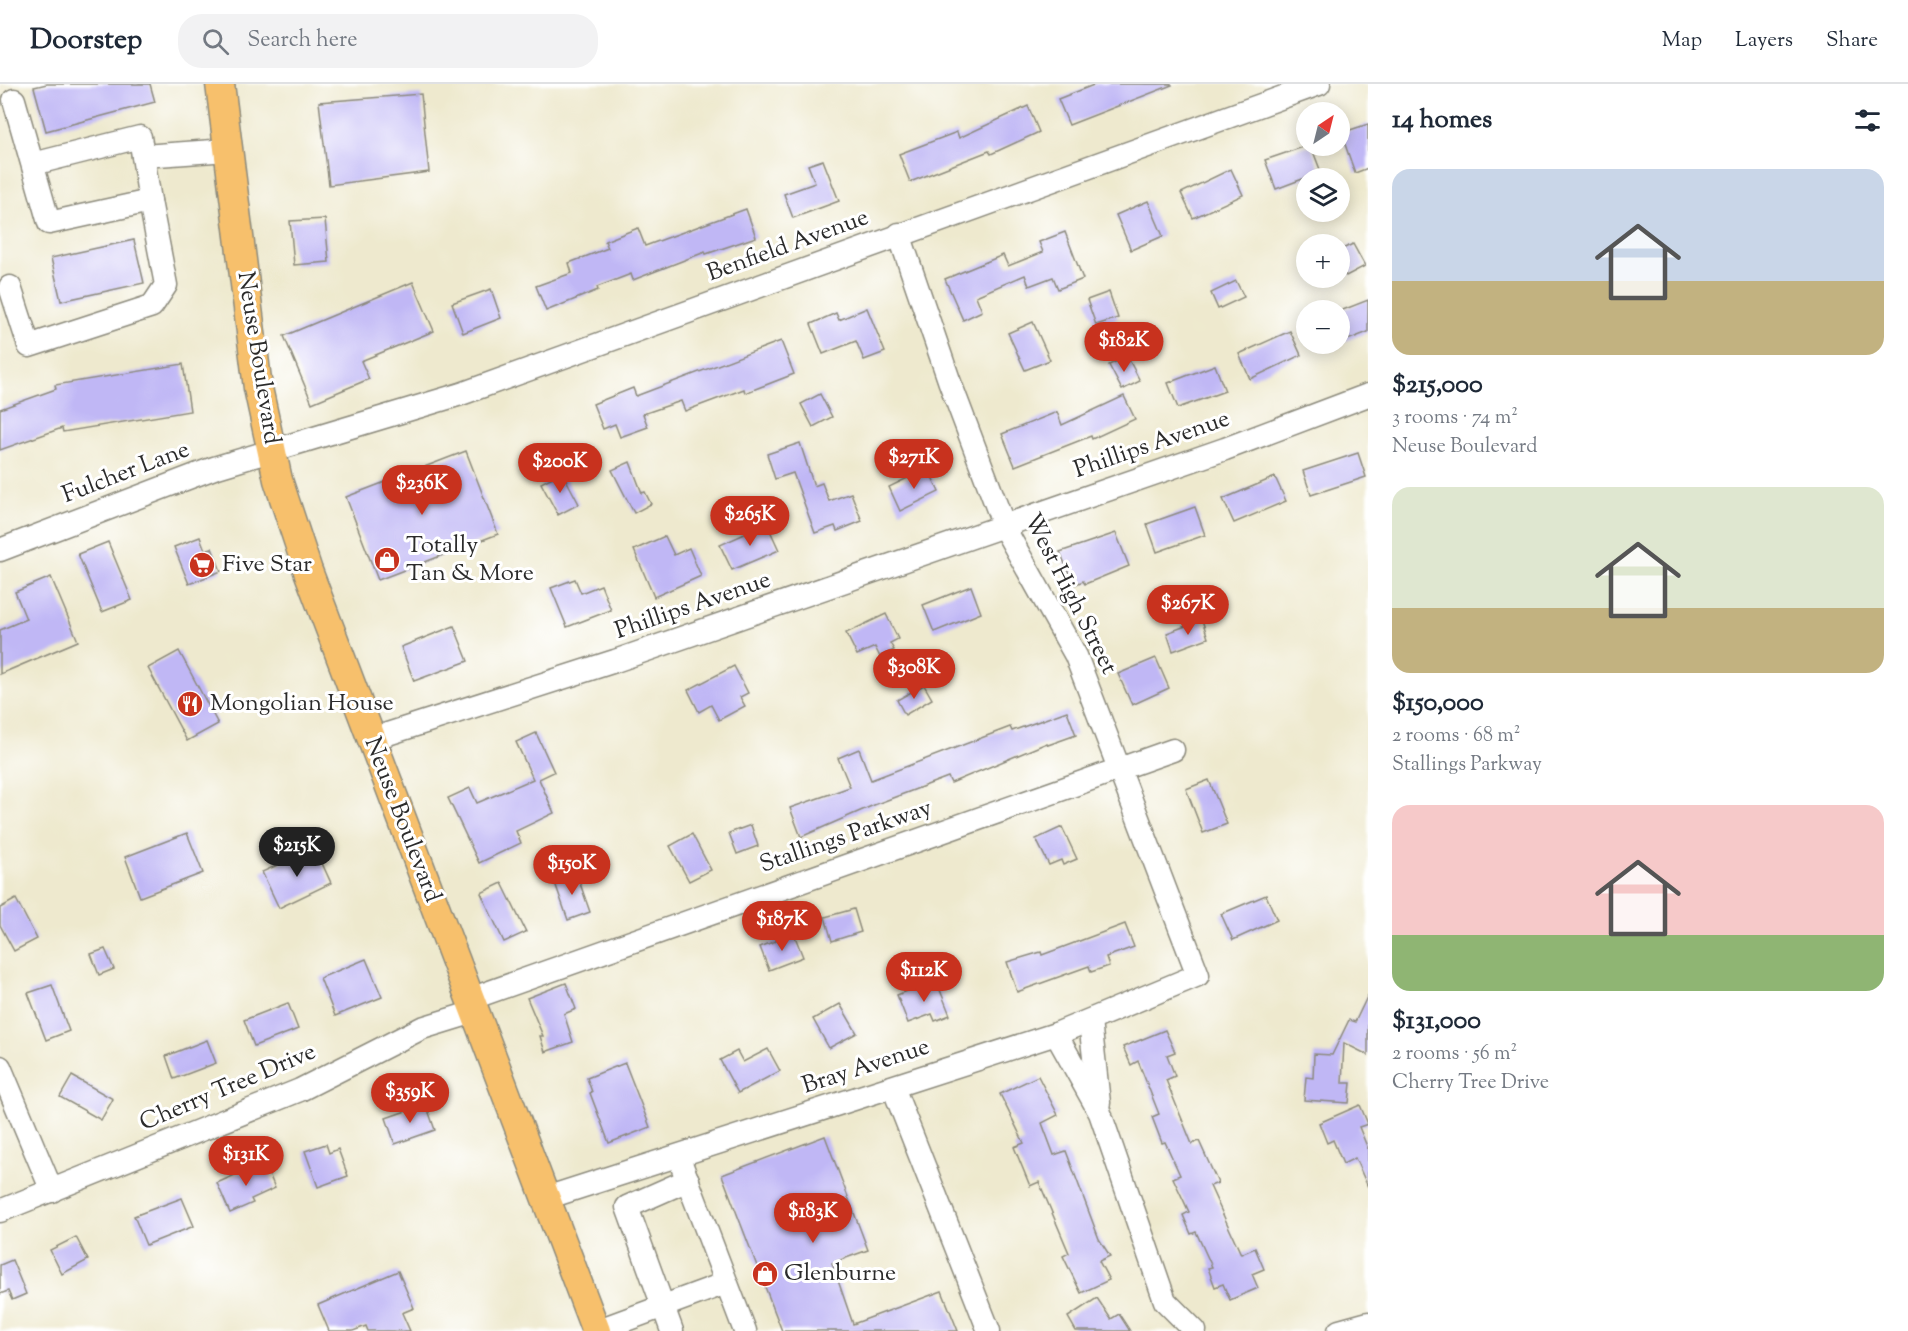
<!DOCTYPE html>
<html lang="en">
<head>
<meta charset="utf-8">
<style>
  body { margin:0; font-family:"Sorts Mill Goudy",serif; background:#f2f2f3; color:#1f2937; height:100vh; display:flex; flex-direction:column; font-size:22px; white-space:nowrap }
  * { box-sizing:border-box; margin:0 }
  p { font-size:20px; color:#747a83 }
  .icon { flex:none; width:33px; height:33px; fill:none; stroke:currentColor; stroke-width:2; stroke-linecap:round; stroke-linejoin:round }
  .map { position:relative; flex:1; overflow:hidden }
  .panel { display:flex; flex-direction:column; background:#fff; width:540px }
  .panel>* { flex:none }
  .needle { width:39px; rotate:35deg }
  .fabs { position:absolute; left:1296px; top:18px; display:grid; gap:12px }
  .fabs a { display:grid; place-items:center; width:54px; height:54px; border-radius:50%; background:#fff; box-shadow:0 3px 15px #0003; font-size:30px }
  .price { position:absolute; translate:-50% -51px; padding:0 14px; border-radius:21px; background:#c8321e; color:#fff; font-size:20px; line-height:39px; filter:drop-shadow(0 2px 3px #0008) }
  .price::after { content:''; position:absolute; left:50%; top:36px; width:18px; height:14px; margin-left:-9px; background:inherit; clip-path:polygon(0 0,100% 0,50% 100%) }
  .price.selected { background:#222; color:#fff }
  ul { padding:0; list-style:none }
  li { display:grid; align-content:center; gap:12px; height:318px; padding:0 24px }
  li span { display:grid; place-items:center; height:186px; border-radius:18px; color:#555 }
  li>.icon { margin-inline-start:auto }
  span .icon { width:108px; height:108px; fill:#fffc; stroke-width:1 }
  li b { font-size:26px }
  h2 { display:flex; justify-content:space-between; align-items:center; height:72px; padding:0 24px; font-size:26px }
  header { display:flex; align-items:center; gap:36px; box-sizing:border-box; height:84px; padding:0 30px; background:#fff; border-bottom:2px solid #e0e1e3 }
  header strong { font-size:28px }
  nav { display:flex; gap:33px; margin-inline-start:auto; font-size:21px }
  .search { width:420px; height:54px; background:#f2f2f3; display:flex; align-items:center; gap:15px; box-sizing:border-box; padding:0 21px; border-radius:24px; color:#747a83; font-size:22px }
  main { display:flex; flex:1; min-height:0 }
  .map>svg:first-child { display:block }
</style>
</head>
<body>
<header>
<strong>Doorstep</strong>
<div class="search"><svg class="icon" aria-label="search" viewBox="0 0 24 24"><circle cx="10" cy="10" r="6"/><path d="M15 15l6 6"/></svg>Search here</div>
<nav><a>Map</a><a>Layers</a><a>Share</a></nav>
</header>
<main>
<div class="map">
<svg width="1368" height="1247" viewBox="0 0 1368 1247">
  <rect width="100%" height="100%" fill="#fff"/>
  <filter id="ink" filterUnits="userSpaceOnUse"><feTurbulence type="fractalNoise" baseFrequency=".0167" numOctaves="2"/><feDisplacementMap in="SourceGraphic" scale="12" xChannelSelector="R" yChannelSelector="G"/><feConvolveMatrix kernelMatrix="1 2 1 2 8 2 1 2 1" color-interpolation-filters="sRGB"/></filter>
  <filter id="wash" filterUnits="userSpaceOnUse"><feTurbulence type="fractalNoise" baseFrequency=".008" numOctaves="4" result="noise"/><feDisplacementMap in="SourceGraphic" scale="24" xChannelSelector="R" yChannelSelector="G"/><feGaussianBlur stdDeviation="1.35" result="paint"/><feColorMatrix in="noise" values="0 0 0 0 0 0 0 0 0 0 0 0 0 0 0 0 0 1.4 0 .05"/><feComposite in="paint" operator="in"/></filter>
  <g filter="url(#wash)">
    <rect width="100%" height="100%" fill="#eee9ce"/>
    <g id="blocks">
      <g fill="#c0b7f5">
        <polygon points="47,0 150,0 155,18 46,47 34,3"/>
        <polygon points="1096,0 1171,0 1172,1 1069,41 1058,15"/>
        <polygon points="421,10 429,88 329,101 319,18"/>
        <polygon points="1028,22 1039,48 991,70 989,67 910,98 899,70 957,48 959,54"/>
        <polygon points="1368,40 1368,84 1355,89 1341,49"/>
        <polygon points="1306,62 1311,62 1321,88 1276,105 1265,76"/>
        <polygon points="823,76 839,117 793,134 784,110 815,99 808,81"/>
        <polygon points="1231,85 1243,111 1193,134 1181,109"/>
        <polygon points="1148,117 1163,152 1131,166 1116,131"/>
        <polygon points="746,125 756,153 706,170 705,168 633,196 631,190 597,203 598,206 546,227 536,202 572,189 569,179 608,164 605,157 638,144 645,162"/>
        <polygon points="325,135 329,178 294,181 290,137"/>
        <polygon points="1065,148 1083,195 1058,205 1053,193 1029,202 1025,191 976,212 982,227 963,236 945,195 1003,171 1008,182 1043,168 1039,158"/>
        <polygon points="134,156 144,199 61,217 51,174"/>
        <polygon points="1353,160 1365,182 1346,192 1340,180 1340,166"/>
        <polygon points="1236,197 1244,213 1218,225 1211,209"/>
        <polygon points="413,198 434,247 361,277 369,295 312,319 284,252"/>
        <polygon points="491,205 501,234 463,249 452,219"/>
        <polygon points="1109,208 1118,234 1096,241 1087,216"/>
        <polygon points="1368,216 1368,248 1340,259 1340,227"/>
        <polygon points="867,224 885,268 864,276 856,257 823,270 811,240 836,229 839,236"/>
        <polygon points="1033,238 1050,276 1025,286 1008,249"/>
        <polygon points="1290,247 1301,271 1250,295 1239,270"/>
        <polygon points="781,257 794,290 745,309 744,305 685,327 681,317 643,330 648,343 620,353 615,340 603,345 593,320 633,304 636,312"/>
        <polygon points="1127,272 1140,297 1122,306 1109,281"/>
        <polygon points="183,280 190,327 63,348 62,344 0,366 0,325 56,305 55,301"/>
        <polygon points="1215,281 1225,307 1178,324 1168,299"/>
        <polygon points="820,310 832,333 813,343 801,320"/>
        <polygon points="1124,312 1135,335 1092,355 1091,352 1015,382 1002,350 1057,328 1062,341"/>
        <polygon points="800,359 814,402 822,399 829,417 851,409 862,437 837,447 835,442 815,449 793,389 775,395 767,370"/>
        <polygon points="466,367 498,450 378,496 346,413"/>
        <polygon points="1358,369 1366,393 1311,411 1303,387"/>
        <polygon points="630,378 642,409 645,408 651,420 634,429 612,386"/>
        <polygon points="928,384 939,408 900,427 889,403"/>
        <polygon points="562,388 579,420 558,431 541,399"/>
        <polygon points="1275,393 1286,417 1234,439 1223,415"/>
        <polygon points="1195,423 1205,451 1157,468 1147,440"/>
        <polygon points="767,440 779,466 732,486 720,461"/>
        <polygon points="1116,449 1129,482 1085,500 1083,497 1074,501 1060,468"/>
        <polygon points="665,452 674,471 689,464 701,492 654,513 634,466"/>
        <polygon points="200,453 205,466 212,464 221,487 189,500 174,463"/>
        <polygon points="108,458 132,516 102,528 78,470"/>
        <polygon points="51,493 78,557 0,590 0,546 26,535 15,508"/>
        <polygon points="575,495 581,509 601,501 611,526 567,543 551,504"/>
        <polygon points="971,502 981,529 934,548 923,521"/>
        <polygon points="886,530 898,555 890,559 894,566 880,573 875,563 857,571 846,549"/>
        <polygon points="1202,536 1208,554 1173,567 1167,549"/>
        <polygon points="454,542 468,577 414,597 401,563"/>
        <polygon points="179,567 218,640 187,657 148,584"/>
        <polygon points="1156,574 1169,604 1132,621 1118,590"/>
        <polygon points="734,582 748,609 740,613 745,622 719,636 711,621 699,628 688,606"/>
        <polygon points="924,601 932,615 905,631 897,616"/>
        <polygon points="1067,627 1076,651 1048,661 1047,659 951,699 948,693 874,721 801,753 790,724 850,703 838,674 859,665 871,696 1010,643 1012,647"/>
        <polygon points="536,649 554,688 539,695 554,729 516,747 521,759 479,779 448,714 470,704 477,719 533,695 516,658"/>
        <polygon points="1209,696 1227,740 1203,749 1186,705"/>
        <polygon points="751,741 758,762 737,770 729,749"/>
        <polygon points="1062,743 1077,775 1063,781 1061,776 1049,781 1036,755"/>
        <polygon points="187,749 203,789 140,813 125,773"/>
        <polygon points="692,750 711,786 689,797 670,762"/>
        <polygon points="315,764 331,799 279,824 262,788"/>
        <polygon points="576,788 590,828 568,836 554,796"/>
        <polygon points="502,799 526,848 504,858 481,809"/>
        <polygon points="1266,811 1277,836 1233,856 1221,830"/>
        <polygon points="16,815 37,855 14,867 0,841 0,824"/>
        <polygon points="854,825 861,848 832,857 825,833"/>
        <polygon points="1125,840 1134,863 1106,873 1109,882 1091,888 1089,882 1017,908 1007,878 1041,868 1042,871"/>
        <polygon points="794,850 803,873 769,886 760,863"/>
        <polygon points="105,865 114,885 99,891 91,870"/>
        <polygon points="366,875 382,913 335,932 320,894"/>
        <polygon points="936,896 950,931 935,937 932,930 908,939 897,911"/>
        <polygon points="566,899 576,925 564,930 573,958 545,968 540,952 543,952 527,914"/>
        <polygon points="52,901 69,947 46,956 28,909"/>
        <polygon points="1368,911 1368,971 1344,959 1342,999 1351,999 1349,1019 1304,1016 1306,993 1313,994 1314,970 1332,971 1349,936 1355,938"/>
        <polygon points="288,919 298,945 254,962 244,936"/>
        <polygon points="840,920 857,949 829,964 813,935"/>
        <polygon points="1165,946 1175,968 1167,971 1175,992 1166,996 1192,1060 1199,1057 1218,1099 1210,1102 1241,1170 1255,1164 1264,1185 1252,1190 1258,1204 1230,1216 1223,1200 1215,1203 1208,1184 1212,1183 1196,1148 1191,1150 1183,1131 1189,1128 1173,1094 1180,1091 1165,1058 1162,1059 1152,1033 1159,1030 1138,977 1131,981 1123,963"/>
        <polygon points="207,956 216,979 174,995 166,972"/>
        <polygon points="768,965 780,987 738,1009 720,976 737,967 743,978"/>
        <polygon points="625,979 650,1043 609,1059 590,1009 592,1008 587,994"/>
        <polygon points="72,992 113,1015 101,1036 60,1013"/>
        <polygon points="1038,992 1058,1031 1042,1039 1054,1071 1066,1067 1099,1155 1110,1172 1099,1177 1109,1196 1081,1209 1063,1172 1069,1169 1039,1098 1030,1102 1014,1063 1024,1059 1000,1010"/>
        <polygon points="426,1020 435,1046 395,1060 386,1034"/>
        <polygon points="1360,1021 1368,1040 1359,1043 1368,1065 1368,1103 1355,1074 1343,1080 1333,1056 1327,1059 1319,1039"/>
        <polygon points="825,1052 868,1166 832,1179 853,1240 942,1207 958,1247 782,1247 722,1091"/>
        <polygon points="326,1060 329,1069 338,1065 348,1092 318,1103 305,1067"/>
        <polygon points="264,1078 275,1104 251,1115 253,1119 230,1129 217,1099"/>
        <polygon points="182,1114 194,1142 146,1161 134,1132"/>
        <polygon points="76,1153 88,1176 62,1190 50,1166"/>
        <polygon points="12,1176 26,1210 12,1216 8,1207 0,1210 0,1181"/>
        <polygon points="398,1187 414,1224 402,1229 410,1247 368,1247 366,1242 353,1247 329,1247 318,1221"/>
        <polygon points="1097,1214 1111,1235 1119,1230 1130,1247 1076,1247 1068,1233"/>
      </g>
    </g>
  </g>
  <g filter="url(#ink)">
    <use href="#blocks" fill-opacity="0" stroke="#8c8a7c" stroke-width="1.5"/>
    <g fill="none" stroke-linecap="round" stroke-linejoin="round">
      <g stroke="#8c8a7c" stroke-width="25">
        <g id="minor">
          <polyline points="14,16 49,139 150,117 140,53 33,80"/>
          <polyline points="143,72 228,66"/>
          <polyline points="10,203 29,262 152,222 166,201 150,117"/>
          <polyline points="0,466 214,384 461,310 1319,0"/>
          <polyline points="372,655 615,577 1225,365 1368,311"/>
          <polyline points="470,915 1173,666"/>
          <polyline points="1090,937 1099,1019"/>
          <polyline points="1056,950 1100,1029 1165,1217 1195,1247"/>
          <polyline points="0,983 52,1107"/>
          <polyline points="893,1003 989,1247"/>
          <polyline points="682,1082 745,1247"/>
          <polyline points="546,1114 1056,950 1198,891 1076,572 1006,447 949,296 899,150"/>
          <polyline points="0,1127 300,1006 422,944 474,928"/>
          <polyline points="596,1247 726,1199"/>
          <polyline points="672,1247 627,1123 688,1096"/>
          <polyline points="1339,1247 1368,1239"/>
        </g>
      </g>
      <g stroke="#8c8a7c" stroke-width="31">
        <polyline id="major" points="220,0 258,304 278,396 308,487 596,1247"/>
      </g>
      <use href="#minor" stroke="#fff" stroke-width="22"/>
      <use href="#major" stroke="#f7c06c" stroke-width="28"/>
    </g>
  </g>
  <defs>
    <g id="shop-disc" transform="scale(1.35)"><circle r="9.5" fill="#c8321e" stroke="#fff"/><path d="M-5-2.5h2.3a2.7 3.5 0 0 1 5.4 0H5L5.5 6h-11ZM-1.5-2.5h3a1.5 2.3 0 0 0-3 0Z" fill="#fff"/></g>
    <g id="supermarket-disc" transform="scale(1.35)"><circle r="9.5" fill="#c8321e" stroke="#fff"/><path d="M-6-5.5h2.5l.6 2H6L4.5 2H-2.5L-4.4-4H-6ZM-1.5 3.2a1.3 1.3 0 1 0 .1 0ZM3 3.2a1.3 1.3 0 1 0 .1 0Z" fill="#fff"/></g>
    <g id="restaurant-disc" transform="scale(1.35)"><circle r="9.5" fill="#c8321e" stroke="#fff"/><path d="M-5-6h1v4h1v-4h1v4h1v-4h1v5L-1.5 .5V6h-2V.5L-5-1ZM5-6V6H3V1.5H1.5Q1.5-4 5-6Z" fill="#fff"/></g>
  </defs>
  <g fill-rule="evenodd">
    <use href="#shop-disc" x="387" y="476"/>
    <use href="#supermarket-disc" x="202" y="481"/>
    <use href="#restaurant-disc" x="190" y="620"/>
    <use href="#shop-disc" x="765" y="1190"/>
  </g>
  <g text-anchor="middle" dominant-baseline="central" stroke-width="6" stroke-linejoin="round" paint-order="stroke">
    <g font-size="24" fill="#2b2b2b" stroke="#fff">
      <text transform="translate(788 162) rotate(-20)">Benfield Avenue</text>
      <text transform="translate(258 274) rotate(81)">Neuse Boulevard</text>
      <text transform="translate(1152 361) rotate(-19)">Phillips Avenue</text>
      <text transform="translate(126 389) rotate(-21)">Fulcher Lane</text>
      <text transform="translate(1070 510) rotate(63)">West High Street</text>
      <text transform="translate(693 522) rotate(-19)">Phillips Avenue</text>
      <text transform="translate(402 736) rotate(69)">Neuse Boulevard</text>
      <text transform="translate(846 753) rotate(-19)">Stallings Parkway</text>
      <text transform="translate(866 983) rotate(-18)">Bray Avenue</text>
      <text transform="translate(228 1004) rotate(-23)">Cherry Tree Drive</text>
    </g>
    <g font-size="24" fill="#2b2b2b" stroke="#fff" text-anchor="start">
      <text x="406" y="462">Totally<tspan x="406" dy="28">Tan &amp; More</tspan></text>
      <text x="222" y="481">Five Star</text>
      <text x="210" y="620">Mongolian House</text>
      <text x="784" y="1190">Glenburne</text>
    </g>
  </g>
</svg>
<div class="fabs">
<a><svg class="needle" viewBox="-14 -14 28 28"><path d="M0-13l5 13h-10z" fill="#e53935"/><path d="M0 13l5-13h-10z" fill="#747a83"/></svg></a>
<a><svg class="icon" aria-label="layers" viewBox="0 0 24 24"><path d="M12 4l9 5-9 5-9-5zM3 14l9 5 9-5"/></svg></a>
<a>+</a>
<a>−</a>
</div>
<b class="price" style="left:1124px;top:289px">$182K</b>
<b class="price" style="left:914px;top:406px">$271K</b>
<b class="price" style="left:560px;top:410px">$200K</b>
<b class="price" style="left:422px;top:432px">$236K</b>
<b class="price" style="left:750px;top:463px">$265K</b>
<b class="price" style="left:1188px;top:552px">$267K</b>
<b class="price" style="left:914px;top:616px">$308K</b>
<b class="price selected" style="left:297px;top:794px">$215K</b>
<b class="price" style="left:572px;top:812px">$150K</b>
<b class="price" style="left:782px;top:868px">$187K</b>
<b class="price" style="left:924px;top:919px">$112K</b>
<b class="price" style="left:410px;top:1040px">$359K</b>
<b class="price" style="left:246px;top:1103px">$131K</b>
<b class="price" style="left:813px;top:1160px">$183K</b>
</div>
<section class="panel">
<h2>14 homes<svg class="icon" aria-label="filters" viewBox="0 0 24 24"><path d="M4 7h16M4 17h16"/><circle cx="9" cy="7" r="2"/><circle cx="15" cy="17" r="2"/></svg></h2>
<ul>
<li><span style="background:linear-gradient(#c9d6e8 60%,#c2b280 0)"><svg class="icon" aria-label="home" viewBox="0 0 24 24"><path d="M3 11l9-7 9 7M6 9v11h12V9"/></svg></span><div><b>$215,000</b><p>3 rooms · 74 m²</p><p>Neuse Boulevard</p></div></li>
<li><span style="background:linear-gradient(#dfe7d0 65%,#c2b280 0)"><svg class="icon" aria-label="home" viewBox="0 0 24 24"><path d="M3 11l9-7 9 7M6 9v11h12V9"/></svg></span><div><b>$150,000</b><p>2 rooms · 68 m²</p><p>Stallings Parkway</p></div></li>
<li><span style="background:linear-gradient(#f6c9c9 70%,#8fb573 0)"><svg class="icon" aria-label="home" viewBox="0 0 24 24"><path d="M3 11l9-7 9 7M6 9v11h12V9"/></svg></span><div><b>$131,000</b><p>2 rooms · 56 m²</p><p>Cherry Tree Drive</p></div></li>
</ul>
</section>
</main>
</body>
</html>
